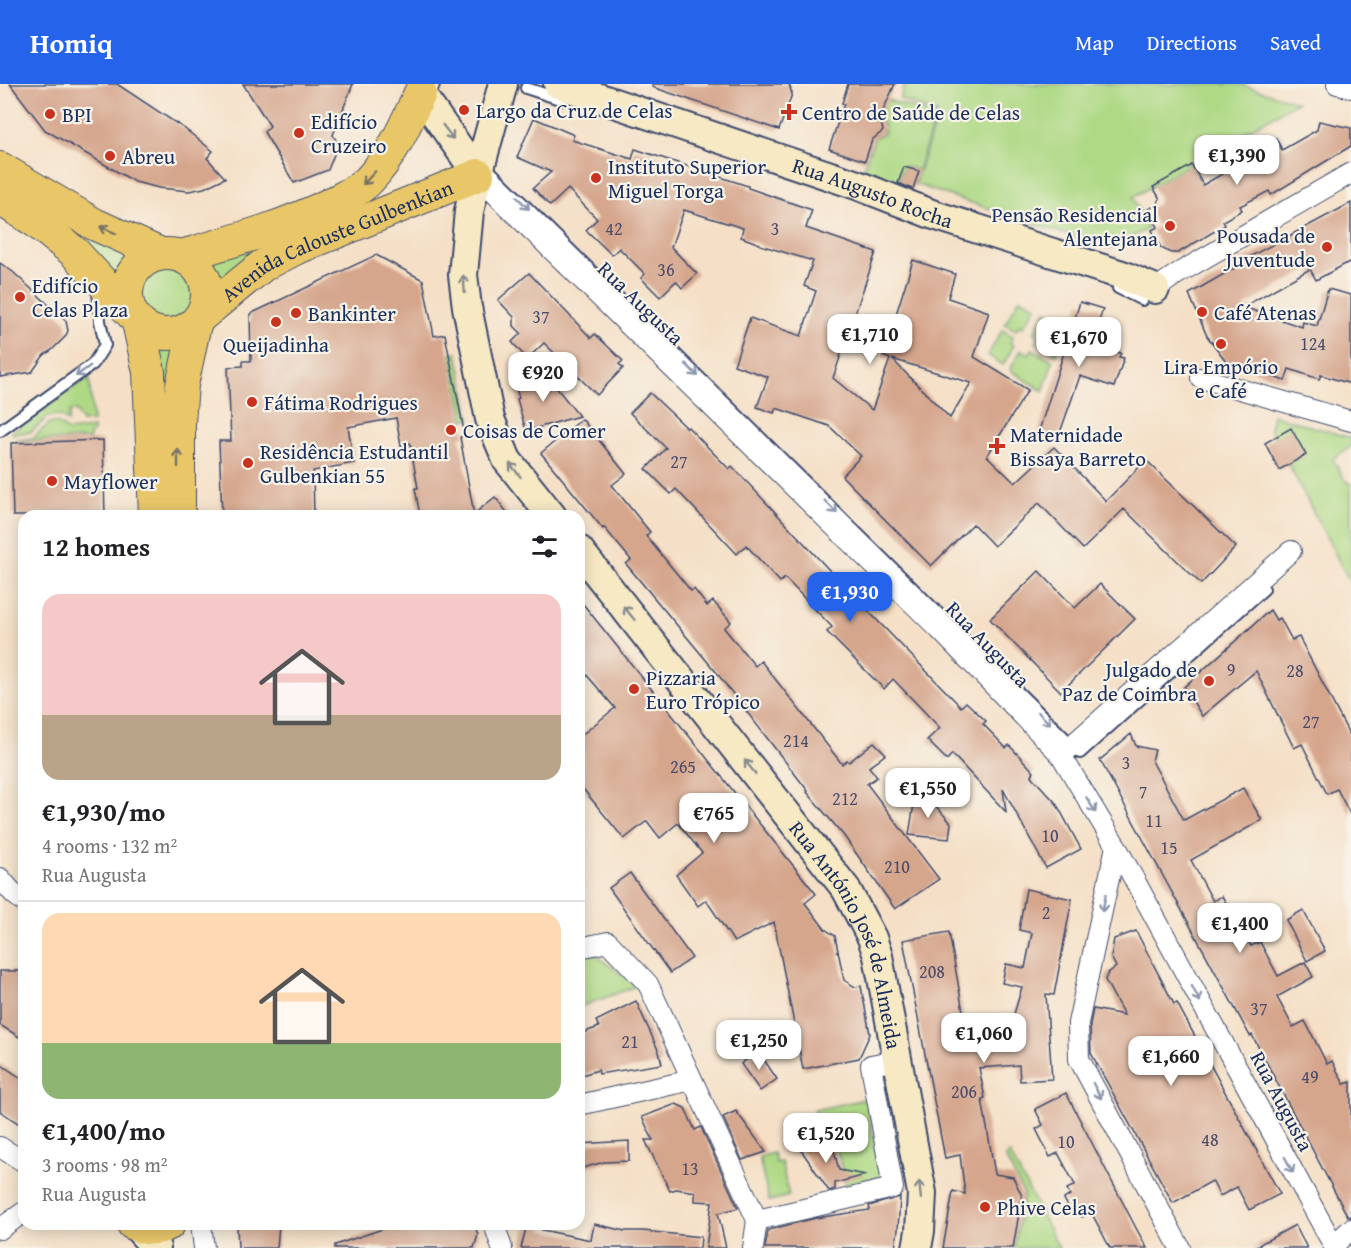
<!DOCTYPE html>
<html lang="en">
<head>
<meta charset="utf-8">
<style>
  body { margin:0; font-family:"Gentium Book Plus",serif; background:#f2f2f2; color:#202124; height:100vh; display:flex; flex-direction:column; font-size:22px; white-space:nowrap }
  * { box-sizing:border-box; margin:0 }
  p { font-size:20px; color:#757577 }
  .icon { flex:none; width:33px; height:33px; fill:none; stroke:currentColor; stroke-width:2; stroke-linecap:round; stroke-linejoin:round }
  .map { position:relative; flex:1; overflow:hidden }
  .details { position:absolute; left:18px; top:426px; width:567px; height:720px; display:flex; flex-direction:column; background:#fff; border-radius:18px; box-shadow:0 3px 15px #0003 }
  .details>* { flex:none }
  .price { position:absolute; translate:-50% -51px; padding:0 14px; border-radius:12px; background:#fff; color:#222; font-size:20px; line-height:39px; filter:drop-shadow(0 2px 3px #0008) }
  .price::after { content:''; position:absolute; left:50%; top:36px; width:18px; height:14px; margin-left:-9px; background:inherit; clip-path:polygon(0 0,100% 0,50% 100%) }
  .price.on { background:#2563eb; color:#fff }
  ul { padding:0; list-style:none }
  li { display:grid; align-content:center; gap:12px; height:318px; padding:0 24px }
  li+li { border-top:2px solid #e0e0e0 }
  li span { display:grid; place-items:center; height:186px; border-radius:18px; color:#555 }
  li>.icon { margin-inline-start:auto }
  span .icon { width:108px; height:108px; fill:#fffc; stroke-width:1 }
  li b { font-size:26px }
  h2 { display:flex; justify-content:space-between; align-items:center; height:72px; padding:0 24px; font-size:26px }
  header { display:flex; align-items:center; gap:36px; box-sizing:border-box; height:84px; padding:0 30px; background:#2563eb; color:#fff }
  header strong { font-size:28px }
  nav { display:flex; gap:33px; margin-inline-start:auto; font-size:21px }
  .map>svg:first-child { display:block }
</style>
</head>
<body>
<header>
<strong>Homiq</strong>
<nav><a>Map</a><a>Directions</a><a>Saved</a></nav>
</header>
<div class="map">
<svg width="1351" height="1164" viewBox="0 0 1351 1164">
  <rect width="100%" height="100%" fill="#f7f3e8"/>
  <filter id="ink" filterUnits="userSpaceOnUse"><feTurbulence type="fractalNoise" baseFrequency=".0167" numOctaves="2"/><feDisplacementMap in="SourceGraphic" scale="12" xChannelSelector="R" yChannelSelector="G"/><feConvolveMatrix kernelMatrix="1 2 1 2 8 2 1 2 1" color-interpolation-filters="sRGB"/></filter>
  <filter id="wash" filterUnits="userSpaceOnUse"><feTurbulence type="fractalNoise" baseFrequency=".008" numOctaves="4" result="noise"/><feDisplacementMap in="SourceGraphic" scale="24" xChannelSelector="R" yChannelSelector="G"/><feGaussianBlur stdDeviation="1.35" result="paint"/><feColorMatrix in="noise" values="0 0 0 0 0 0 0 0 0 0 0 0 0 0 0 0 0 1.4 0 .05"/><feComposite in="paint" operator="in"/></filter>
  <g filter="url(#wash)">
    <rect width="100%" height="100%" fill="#f5e0c7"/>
    <g fill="#afd985" stroke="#658472" stroke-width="1.5">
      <polygon points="905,0 1239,0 1297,18 1133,113 1148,145 1109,165 915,100 938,30 900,15"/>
      <path d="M862 8 936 31 918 86 904 82 897 100 862 88 875 53 883 50C885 44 885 41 880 37V34L857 26Z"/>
      <polygon points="94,151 139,167 130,174 117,197 85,164"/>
      <polygon points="247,165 252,178 217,208 210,183 201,172"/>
      <circle cx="167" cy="209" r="29"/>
      <polygon points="1020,214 1036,222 1023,243 1019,241 1016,246 1005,240"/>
      <polygon points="1046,227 1067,238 1056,270 1036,258 1039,253 1034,249"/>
      <polygon points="1002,246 1013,252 1010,259 1014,261 1003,281 988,271"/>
      <polygon points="184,257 169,329 155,258 168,260"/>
      <polygon points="1032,265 1053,277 1043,307 1010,286 1021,266 1029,270"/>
      <polygon points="457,269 470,335 464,336 451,270"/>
      <polygon points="89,293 93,337 82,338 76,327 70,327 68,338 59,331 49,332 31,348 13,350 12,348"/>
      <polygon points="1273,331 1351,354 1351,362 1333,375 1345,397 1351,399 1351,500 1270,345"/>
      <polygon points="50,339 57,339 68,347 93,344 93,349 90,350 90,355 14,357 33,354"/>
      <polygon points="593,869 637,902 579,923 579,871"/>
      <polygon points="866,1015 881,1090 880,1093 846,1101 833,1052 826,1048 814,1026"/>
      <polygon points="773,1069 776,1079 781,1078 789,1112 769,1117 759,1073"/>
      <polygon points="1010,1070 1059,1164 1014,1164 1024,1110 1005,1073"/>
    </g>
    <g id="blocks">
      <g fill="#d5a58c" fill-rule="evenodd">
        <polygon points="10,0 117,0 185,45 213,67 207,74 225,94 204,104 189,107 159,104 135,98 45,46"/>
        <polygon points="243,0 353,0 333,51 338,60 328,86 294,99 264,48 270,42"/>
        <polygon points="652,0 789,0 792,10 779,46 652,3"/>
        <polygon points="848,0 895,0 880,33 883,47 872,56 865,77 829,65 844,20 842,19"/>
        <path d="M534 34 574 51 572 56 632 75 635 65 748 102V104L812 126 806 144 876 168 833 294 872 326 890 275 883 272 913 176 955 190 948 214 989 228 974 273 1028 306 987 372 1015 399 1054 363 1106 417 1146 376 1236 463 1201 500 1124 425 1083 465 1039 419 994 462 973 440 931 482 842 392 861 372 829 342 776 324 774 329 757 323 768 293 734 281 750 234 801 252 816 207 804 202 813 177 760 161V160L741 153 743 144 684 126 671 163 697 190 682 204 676 197 660 213 641 194 645 190 619 164 612 171 586 146 597 135 568 105 550 122 533 104 551 88 517 73ZM892 275 971 299 950 334Z"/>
        <polygon points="1319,37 1351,44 1351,62 1271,111 1269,107 1240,122 1242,126 1223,137 1225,141 1178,169 1171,169 1161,164 1152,146 1158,143 1148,125 1159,120 1158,117 1160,115 1153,103 1192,81 1203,101 1250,74 1248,70 1276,54 1282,66 1317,46"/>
        <polygon points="904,83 919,87 913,105 898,99"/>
        <polygon points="1351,119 1351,177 1316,196 1310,185 1243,223 1302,243 1303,238 1317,242 1328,205 1351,211 1351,300 1321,291 1319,295 1289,285 1285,297 1226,277 1207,252 1189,210 1238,182 1236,180"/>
        <polygon points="376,171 423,196 434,252 445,250 465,352 460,353 474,430 495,413 510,432 420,432 415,404 418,404 410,359 401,361 396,334 348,343 354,379 313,387 314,432 222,432 219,357 231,357 228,283 243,282 243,277 251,277 250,230"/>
        <polygon points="0,179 13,188 66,237 68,247 65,253 52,266 44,271 32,288 0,293"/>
        <polygon points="529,189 591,254 595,250 623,277 619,280 623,284 597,311 544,259 527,275 512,258 521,249 514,242 514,233 498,216"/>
        <polygon points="1080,218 1103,225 1094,252 1101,263 1121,269 1119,273 1124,274 1114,303 1080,292 1057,357 1038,350"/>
        <polygon points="544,288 579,332 526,347 517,315 519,314 516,304 531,300 529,292"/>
        <polygon points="650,309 687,344 688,343 729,385 732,382 845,503 961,623 966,618 986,637 983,640 1006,664 1009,661 1034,688 1031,692 1056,719 1081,765 1046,784 1003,705 1006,728 952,670 947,676 927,656 940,644 893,595 884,605 827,548 832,543 785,494 780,498 746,461 737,470 676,405 671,410 646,385 666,364 630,329"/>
        <polygon points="582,335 626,390 612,401 650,448 646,452 691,507 694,505 707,522 713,517 731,538 724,544 755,582 761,577 842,680 847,676 849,678 874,658 886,670 869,683 877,693 867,700 939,795 895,825 844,752 807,708 808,707 716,588 626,480 631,476 604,443 603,445 541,369"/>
        <polygon points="1291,344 1306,371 1279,386 1265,359"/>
        <polygon points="103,356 105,432 13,432 11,359"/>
        <polygon points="1039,487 1075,524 1100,500 1135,535 1061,608 990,535"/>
        <polygon points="579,515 816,810 805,819 825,845 835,852 838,867 836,868 838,867 844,896 855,903 861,902 870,950 859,974 803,985 774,838 734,858 706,816 698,822 676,791 702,769 678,739 660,754 647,737 624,755 579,700 579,653 615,624 579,582"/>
        <polygon points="1270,526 1276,536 1280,534 1292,556 1299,553 1351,654 1351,732 1337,705 1327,710 1302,660 1294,664 1256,587 1202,632 1184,603"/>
        <polygon points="1131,650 1136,662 1155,666 1152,677 1184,736 1243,704 1262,736 1191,776 1213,817 1222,812 1251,862 1260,858 1278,892 1305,878 1313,893 1277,913 1293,943 1305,937 1327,980 1332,977 1344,1000 1351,998 1351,1133 1348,1133 1252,951 1250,952 1100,676"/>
        <polygon points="917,701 951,739 949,755 909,751"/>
        <polygon points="630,789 692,874 670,889 609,804"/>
        <polygon points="1026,805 1072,815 1054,911 1046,910 1052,995 1020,997 1019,981 979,984 985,1014 982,1015 995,1090 1013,1093 1022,1112 1013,1164 943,1164 953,1107 965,1110 960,1071 945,1074 903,856 949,848 965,939 967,938 971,961 1006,959 1005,946 1015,946 1014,930 1022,903 1002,899 1006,880 1025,884 1032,849 1019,846"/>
        <polygon points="1303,826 1325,867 1307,877 1286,836"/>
        <polygon points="1136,847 1174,920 1177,919 1280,1110 1249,1126 1237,1103 1220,1112 1212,1097 1173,1119 1091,969 1090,940 1093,925 1124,931 1105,896 1108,889 1116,883 1111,873 1114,855"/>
        <polygon points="0,887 24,887 24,956 0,941"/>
        <polygon points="636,917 659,968 662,980 599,990 598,986 579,992 579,950 599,943 596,937"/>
        <polygon points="758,967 777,995 760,1007 741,980"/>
        <polygon points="0,980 24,996 24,1043 0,1027"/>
        <polygon points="1066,1009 1136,1144 1147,1164 1110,1164 1091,1128 1082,1133 1079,1128 1073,1131 1064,1115 1070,1111 1067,1105 1075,1101 1058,1069 1050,1073 1036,1045 1043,1041 1035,1025"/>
        <polygon points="676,1020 685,1024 695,1046 701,1043 738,1124 718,1129 726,1164 706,1164 712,1118 695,1117 695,1108 676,1105 670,1107 645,1056 653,1056 642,1033"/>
        <polygon points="736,1027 766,1068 742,1076 723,1033"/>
        <polygon points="831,1055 839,1086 866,1091 835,1099 835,1105 829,1107 799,1063"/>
        <polygon points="629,1057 629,1077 604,1078 579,1085 579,1060"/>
        <polygon points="900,1113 898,1146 895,1164 765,1164 768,1146 816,1134 870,1126 869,1122"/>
        <polygon points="237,1140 279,1140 277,1164 238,1164"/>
        <polygon points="397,1140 469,1140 476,1145 478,1151 474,1164 335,1164 335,1161"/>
        <polygon points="527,1140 543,1140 542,1146 591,1156 594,1140 625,1147 643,1147 701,1153 700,1164 521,1164"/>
        <polygon points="1295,1141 1307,1164 1253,1164"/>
      </g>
    </g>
  </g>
  <g filter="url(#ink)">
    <use href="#blocks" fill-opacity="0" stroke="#3c4a6e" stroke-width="1.5"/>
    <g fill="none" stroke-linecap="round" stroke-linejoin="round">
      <g stroke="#3c4a6e" stroke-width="14">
        <g id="lane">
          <polyline points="526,4 563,16"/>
          <polyline points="484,81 1080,669 1264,505"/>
          <polyline points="1118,204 1142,216"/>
          <polyline points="0,347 93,280 105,261 100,237 98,204"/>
        </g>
      </g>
      <g stroke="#3c4a6e" stroke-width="22">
        <g id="street">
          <polyline points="1337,0 1351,4"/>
          <polyline points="478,91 504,119 940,546 1061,671 1116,762 1335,1164"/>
          <polyline points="1155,205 1177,190 1351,89"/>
          <polyline points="1201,294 1351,337"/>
          <polyline points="1061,671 1291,467"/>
          <polyline points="1116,762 1078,939 1079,975 1180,1164"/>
          <polyline points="0,794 14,810 24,818"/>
          <polyline points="579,864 608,858 648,900 757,1136 893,1104 871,981 897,976"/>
          <polyline points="579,1021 692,996"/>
          <polyline points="0,1063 24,1078"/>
          <polyline points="201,1140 204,1164"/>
          <polyline points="494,1140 502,1164"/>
          <polyline points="0,1145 24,1128"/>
          <polyline points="1334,1161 1351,1145"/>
          <polyline points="753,1164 757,1136"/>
        </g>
      </g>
      <g stroke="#3c4a6e" stroke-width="32">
        <g id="secondary">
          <polyline points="425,0 420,9 478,91 503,0"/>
          <path id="s1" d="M558 0 857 101 934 131 1122 191 1155 205"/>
          <polyline points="478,91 469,127 463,191 467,223 490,335 507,376 552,432"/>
          <path id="s2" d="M579 466 846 805 872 854 878 872 922 1109 920 1147 917 1164"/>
          <polyline points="135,1141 156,1164"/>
        </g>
      </g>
      <g stroke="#3c4a6e" stroke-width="34">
        <g id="primary">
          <polyline points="0,84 94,140 161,170"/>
          <polyline points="0,115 35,137 74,168 130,228"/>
          <circle cx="167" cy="210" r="40"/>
          <path d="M181 172C233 157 285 143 334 118 345 112 360 106 369 96 393 71 406 39 420 9"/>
          <path id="s3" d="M202 231 262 182 295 165 478 91"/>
          <polyline points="138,238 149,288 155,432"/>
          <polyline points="179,432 179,338 182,301 195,240"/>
          <path d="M133 1140C144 1145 157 1146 169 1140"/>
        </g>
      </g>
      <use href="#lane" stroke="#fff" stroke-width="10"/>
      <use href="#street" stroke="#fff" stroke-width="20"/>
      <use href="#secondary" stroke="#f6e9c3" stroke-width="28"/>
      <use href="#primary" stroke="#e9c769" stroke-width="32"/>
    </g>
    <defs><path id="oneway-shaft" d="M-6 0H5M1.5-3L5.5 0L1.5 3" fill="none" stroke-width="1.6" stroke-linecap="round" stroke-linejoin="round" transform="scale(1.5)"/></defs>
    <g stroke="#888c90">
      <use href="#oneway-shaft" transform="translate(448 48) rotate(53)"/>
      <use href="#oneway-shaft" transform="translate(464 200) rotate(-95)"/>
      <use href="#oneway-shaft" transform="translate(515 386) rotate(-129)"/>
      <use href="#oneway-shaft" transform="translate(629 529) rotate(-129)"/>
      <use href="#oneway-shaft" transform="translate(750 683) rotate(-128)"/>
      <use href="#oneway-shaft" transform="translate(920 1106) rotate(-96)"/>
    </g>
    <g stroke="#787363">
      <use href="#oneway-shaft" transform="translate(369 94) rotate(133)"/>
      <use href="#oneway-shaft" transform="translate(108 146) rotate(-156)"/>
      <use href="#oneway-shaft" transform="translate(178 374) rotate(-90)"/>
    </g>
    <g stroke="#8d97ae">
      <use href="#oneway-shaft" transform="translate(523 119) rotate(45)"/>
      <use href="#oneway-shaft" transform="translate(692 286) rotate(45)"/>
      <use href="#oneway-shaft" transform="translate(83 287) rotate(144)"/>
      <use href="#oneway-shaft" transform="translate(831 423) rotate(45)"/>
      <use href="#oneway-shaft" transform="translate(1044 634) rotate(45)"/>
      <use href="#oneway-shaft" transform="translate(1091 721) rotate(59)"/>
      <use href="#oneway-shaft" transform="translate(1104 819) rotate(102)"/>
      <use href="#oneway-shaft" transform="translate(1196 910) rotate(62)"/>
      <use href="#oneway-shaft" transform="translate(1097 1007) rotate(62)"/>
      <use href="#oneway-shaft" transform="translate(1289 1081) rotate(62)"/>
    </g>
  </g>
  <g fill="#c8321e" stroke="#f7f3e8" stroke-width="2">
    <circle cx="464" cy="26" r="6"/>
    <path d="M786 19h6v6h6v6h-6v6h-6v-6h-6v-6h6z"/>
    <circle cx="50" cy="30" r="6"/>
    <circle cx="299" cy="49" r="6"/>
    <circle cx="110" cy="72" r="6"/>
    <circle cx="596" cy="94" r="6"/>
    <circle cx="1170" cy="142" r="6"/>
    <circle cx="1327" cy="163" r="6"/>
    <circle cx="20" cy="213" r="6"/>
    <circle cx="1202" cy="228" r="6"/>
    <circle cx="296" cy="229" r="6"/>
    <circle cx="276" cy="238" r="6"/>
    <circle cx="1221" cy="260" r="6"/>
    <circle cx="252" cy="318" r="6"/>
    <circle cx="451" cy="346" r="6"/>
    <path d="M994 353h6v6h6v6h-6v6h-6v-6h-6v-6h6z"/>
    <circle cx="248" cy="379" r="6"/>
    <circle cx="52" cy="397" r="6"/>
    <circle cx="1209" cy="597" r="6"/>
    <circle cx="634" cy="605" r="6"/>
    <circle cx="985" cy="1123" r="6"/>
  </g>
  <g text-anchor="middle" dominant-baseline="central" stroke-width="4.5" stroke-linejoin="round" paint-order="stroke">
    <g font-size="18" fill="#4a4c6a">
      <text x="614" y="144">42</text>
      <text x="775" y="144">3</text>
      <text x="666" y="185">36</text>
      <text x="541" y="232">37</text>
      <text x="1313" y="259">124</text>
      <text x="679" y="377">27</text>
      <text x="1231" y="585">9</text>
      <text x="1295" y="586">28</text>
      <text x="1311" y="637">27</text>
      <text x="796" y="656">214</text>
      <text x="1126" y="678">3</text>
      <text x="683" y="682">265</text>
      <text x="1143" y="707">7</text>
      <text x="845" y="714">212</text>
      <text x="1154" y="736">11</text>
      <text x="1050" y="751">10</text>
      <text x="1169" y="763">15</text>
      <text x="897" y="782">210</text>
      <text x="1046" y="828">2</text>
      <text x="932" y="887">208</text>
      <text x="1259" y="924">37</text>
      <text x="630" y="957">21</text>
      <text x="1310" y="992">49</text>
      <text x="964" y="1007">206</text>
      <text x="1210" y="1055">48</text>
      <text x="1066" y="1057">10</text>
      <text x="690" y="1084">13</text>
    </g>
    <g font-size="21" fill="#1b2f5e" stroke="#f7f3e8" text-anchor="start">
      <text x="476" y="26">Largo da Cruz de Celas</text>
      <text x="802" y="28">Centro de Saúde de Celas</text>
      <text x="62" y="30">BPI</text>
      <text x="311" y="37">Edifício<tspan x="311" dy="24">Cruzeiro</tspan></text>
      <text x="122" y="72">Abreu</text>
      <text x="608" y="82">Instituto Superior<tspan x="608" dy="24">Miguel Torga</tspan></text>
      <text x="1158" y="130" text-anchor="end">Pensão Residencial<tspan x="1158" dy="24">Alentejana</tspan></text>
      <text x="1315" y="151" text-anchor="end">Pousada de<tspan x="1315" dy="24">Juventude</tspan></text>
      <text x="32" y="201">Edifício<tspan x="32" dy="24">Celas Plaza</tspan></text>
      <text x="1214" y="228">Café Atenas</text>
      <text x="308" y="229">Bankinter</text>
      <text x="276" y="260" text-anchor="middle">Queijadinha</text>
      <text x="1221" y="282" text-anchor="middle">Lira Empório<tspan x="1221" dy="24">e Café</tspan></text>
      <text x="264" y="318">Fátima Rodrigues</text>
      <text x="463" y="346">Coisas de Comer</text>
      <text x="1010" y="350">Maternidade<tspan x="1010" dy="24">Bissaya Barreto</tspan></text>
      <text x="260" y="367">Residência Estudantil<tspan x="260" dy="24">Gulbenkian 55</tspan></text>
      <text x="64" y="397">Mayflower</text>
      <text x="1197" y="585" text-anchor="end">Julgado de<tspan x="1197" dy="24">Paz de Coimbra</tspan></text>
      <text x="646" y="593">Pizzaria<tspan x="646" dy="24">Euro Trópico</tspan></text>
      <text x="997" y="1123">Phive Celas</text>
    </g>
    <g font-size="21" fill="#1b2f5e" stroke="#f7f3e8">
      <text stroke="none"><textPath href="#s1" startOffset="333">Rua Augusto Rocha</textPath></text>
      <text stroke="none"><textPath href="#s3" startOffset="156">Avenida Calouste Gulbenkian</textPath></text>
      <text transform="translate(641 219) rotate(44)">Rua Augusta</text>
      <text transform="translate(988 560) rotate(46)">Rua Augusta</text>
      <text stroke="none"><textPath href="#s2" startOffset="474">Rua António José de Almeida</textPath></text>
      <text transform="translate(1282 1017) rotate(62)">Rua Augusta</text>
    </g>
  </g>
</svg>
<b class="price" style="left:1237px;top:102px">€1,390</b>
<b class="price" style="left:870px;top:281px">€1,710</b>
<b class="price" style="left:1079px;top:284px">€1,670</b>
<b class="price" style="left:543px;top:319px">€920</b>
<b class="price on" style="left:850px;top:539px">€1,930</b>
<b class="price" style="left:928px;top:735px">€1,550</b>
<b class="price" style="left:714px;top:760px">€765</b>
<b class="price" style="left:1240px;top:870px">€1,400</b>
<b class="price" style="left:984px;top:980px">€1,060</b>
<b class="price" style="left:759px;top:987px">€1,250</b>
<b class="price" style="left:1171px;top:1003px">€1,660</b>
<b class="price" style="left:826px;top:1080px">€1,520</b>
<section class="details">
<h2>12 homes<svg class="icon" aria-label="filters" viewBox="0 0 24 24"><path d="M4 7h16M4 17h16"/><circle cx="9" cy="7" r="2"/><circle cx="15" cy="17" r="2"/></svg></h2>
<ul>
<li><span style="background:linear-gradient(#f6c9c9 65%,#b9a48a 0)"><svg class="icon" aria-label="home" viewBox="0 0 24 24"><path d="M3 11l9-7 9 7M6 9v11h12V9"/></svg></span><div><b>€1,930/mo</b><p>4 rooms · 132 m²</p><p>Rua Augusta</p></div></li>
<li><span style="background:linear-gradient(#ffd9b3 70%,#8fb573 0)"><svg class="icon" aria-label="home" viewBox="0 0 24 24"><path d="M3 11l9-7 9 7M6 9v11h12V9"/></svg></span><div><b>€1,400/mo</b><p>3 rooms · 98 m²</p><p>Rua Augusta</p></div></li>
</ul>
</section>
</div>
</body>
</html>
